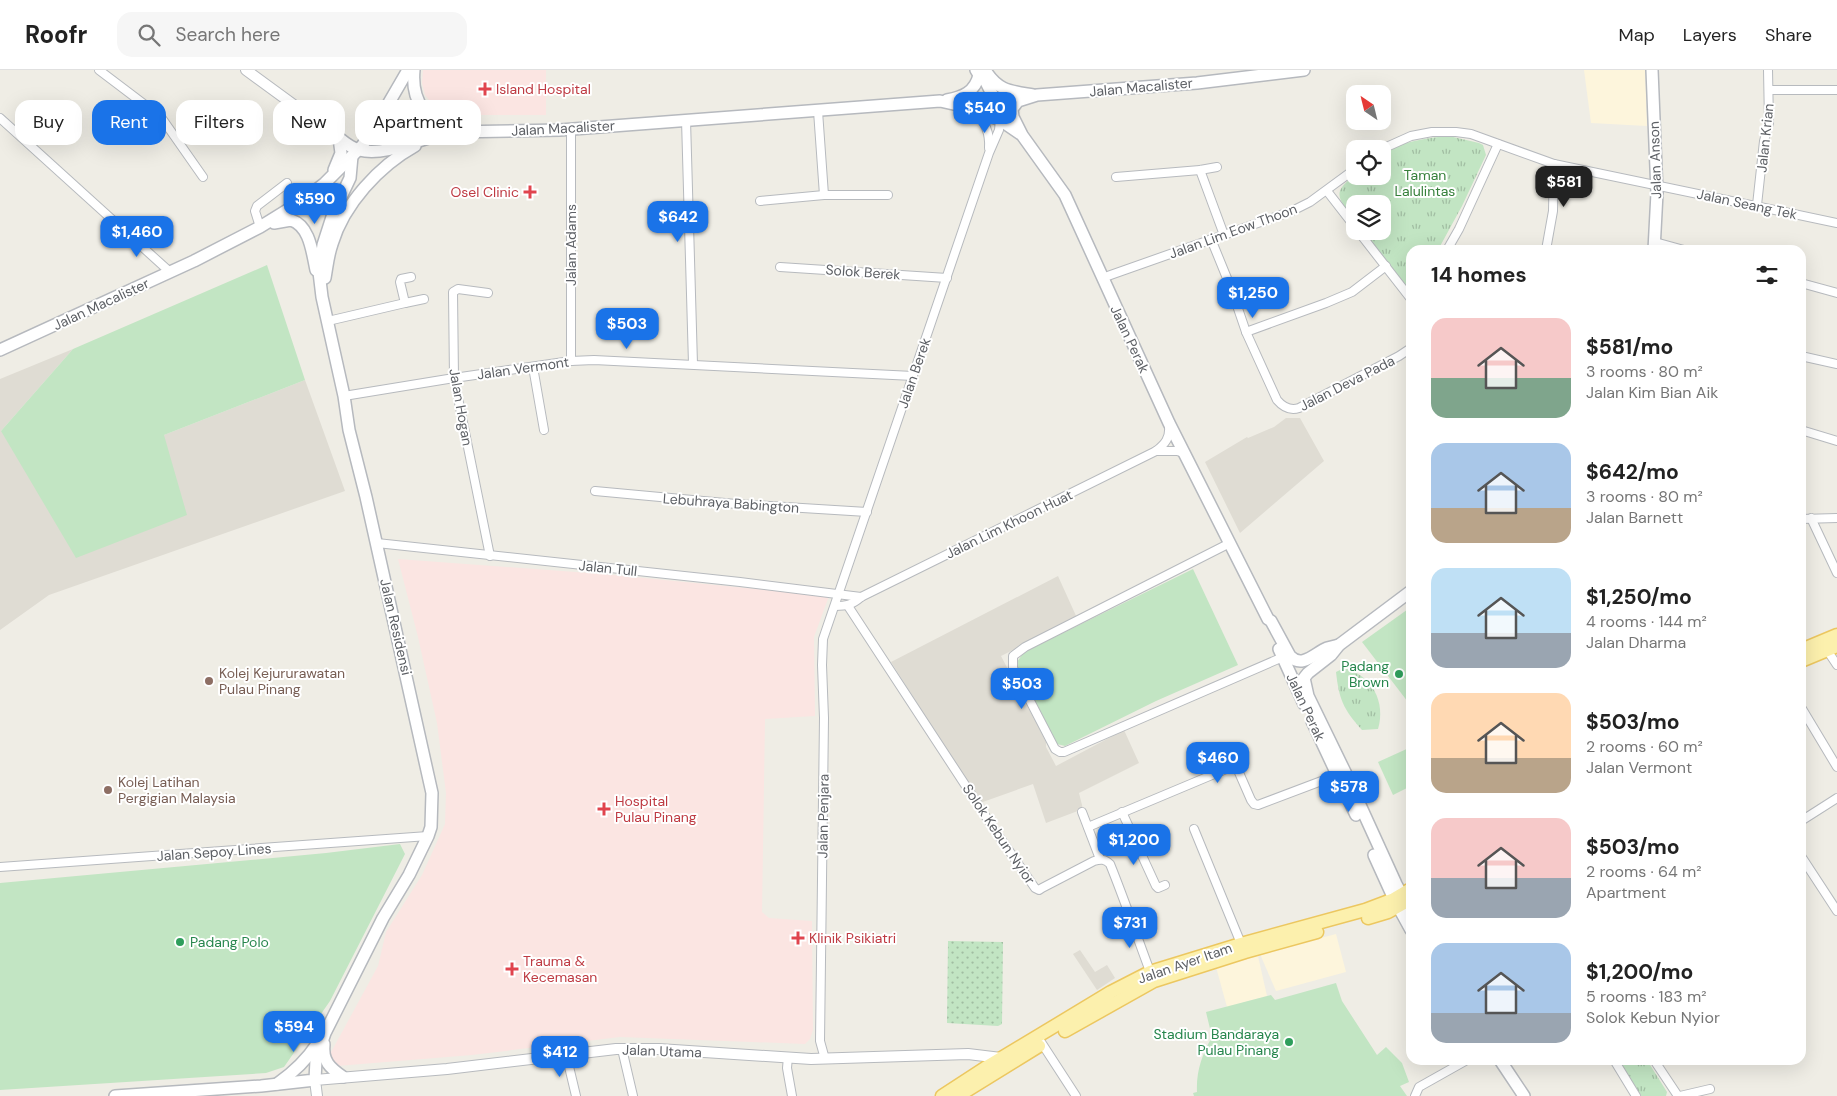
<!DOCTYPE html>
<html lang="en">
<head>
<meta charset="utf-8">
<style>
  body { margin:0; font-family:"DM Sans",sans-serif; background:#f6f6f6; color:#222; height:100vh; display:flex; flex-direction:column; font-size:19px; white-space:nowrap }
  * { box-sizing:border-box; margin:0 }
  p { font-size:16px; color:#767676 }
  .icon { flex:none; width:28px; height:28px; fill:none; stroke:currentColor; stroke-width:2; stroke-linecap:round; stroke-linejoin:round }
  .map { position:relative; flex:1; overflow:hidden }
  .side { position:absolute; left:1406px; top:175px; width:400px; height:820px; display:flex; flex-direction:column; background:#fff; border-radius:15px; box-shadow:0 5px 20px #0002 }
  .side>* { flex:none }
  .hud { position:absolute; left:15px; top:30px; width:475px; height:45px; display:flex; gap:10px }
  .needle { width:32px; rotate:325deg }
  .buttons { position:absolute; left:1346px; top:15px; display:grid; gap:10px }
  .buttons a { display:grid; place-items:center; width:45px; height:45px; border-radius:10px; background:#fff; box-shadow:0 5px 20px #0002; font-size:25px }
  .price { position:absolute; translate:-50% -42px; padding:0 11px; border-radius:10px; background:#1a73e8; color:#fff; font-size:16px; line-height:32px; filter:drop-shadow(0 1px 2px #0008) }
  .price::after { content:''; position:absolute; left:50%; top:30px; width:15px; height:11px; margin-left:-8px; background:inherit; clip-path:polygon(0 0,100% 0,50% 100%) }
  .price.selected { background:#222; color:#fff }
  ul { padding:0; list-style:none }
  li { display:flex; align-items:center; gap:15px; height:125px; padding:0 25px }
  li span { display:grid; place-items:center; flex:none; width:140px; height:100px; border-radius:15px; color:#555 }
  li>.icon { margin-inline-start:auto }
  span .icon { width:60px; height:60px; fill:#fffc; stroke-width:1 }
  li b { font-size:21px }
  h2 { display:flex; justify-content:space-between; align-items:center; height:60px; padding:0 25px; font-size:21px }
  .pill { padding:0 18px; border-radius:15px; background:#fff; box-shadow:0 5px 20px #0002; font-size:18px; line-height:45px }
  .pill.selected { background:#1a73e8; color:#fff }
  header { display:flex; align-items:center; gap:30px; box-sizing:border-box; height:70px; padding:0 25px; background:#fff; border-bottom:1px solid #e0e0e0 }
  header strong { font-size:24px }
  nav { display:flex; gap:28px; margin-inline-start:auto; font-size:18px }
  .search { width:350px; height:45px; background:#f6f6f6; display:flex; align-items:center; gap:12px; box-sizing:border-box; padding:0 18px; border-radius:15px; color:#767676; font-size:19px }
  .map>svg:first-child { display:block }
</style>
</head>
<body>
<header>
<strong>Roofr</strong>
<div class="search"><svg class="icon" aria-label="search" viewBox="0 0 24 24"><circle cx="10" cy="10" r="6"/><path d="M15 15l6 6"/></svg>Search here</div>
<nav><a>Map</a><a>Layers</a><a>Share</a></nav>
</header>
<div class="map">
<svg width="1837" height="1026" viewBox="0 0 1837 1026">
  <defs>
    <pattern id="grass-dots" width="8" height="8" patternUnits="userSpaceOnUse" patternTransform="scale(1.25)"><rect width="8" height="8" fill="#c2e5c3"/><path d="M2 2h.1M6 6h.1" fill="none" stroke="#a1bda2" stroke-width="1.8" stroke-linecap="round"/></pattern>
    <pattern id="park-tufts" width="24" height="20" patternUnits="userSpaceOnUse" patternTransform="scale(1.25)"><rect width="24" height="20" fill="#c2e5c3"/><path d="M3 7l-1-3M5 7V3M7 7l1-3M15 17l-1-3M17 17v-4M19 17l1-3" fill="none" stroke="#a1bda2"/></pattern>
  </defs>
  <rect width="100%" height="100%" fill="#efede5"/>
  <g fill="#fdf5dc">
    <polygon points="1584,0 1645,0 1647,56 1591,53"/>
    <polygon points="1336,864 1346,902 1276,921 1260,884"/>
    <polygon points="1258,886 1267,926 1227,937 1216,897"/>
  </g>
  <g fill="#dfdcd3">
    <polygon points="73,279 1,361 164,365 305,310 345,421 49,525 0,560 0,309"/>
    <polygon points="1286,348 1300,348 1324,391 1240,463 1205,392 1247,367 1248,368 1274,357"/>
    <polygon points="1058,506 1077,548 1001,586 1046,672 1046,677 1056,696 1124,660 1139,693 1079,723 1083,739 1046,753 1033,714 980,733 891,592"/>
    <polygon points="1080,880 1095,902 1107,895 1115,908 1097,920 1073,884"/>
  </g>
  <g fill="#fbe5e2">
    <polygon points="423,0 546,0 546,45 456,45 446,44 433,35 425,25 422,13"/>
    <polygon points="398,489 603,504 829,526 814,567 815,646 765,649 762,842 769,848 812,851 813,960 810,969 805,974 620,967 472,985 337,996 329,986 378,896 386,862 422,805 445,754 446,723 437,653 418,567"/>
  </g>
  <polygon fill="url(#grass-dots)" points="948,871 1003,872 1002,954 998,956 947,953"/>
  <g fill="url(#park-tufts)">
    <path d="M1449 66 1479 73 1483 75 1486 85 1462 136 1438 180H1411V217H1404L1363 161H1382V134H1355V151C1339 128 1330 124 1355 105V106H1382L1383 84C1402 71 1426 68 1449 66Z"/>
    <path d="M1344 598C1372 605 1386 632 1378 659L1362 660C1343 639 1339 629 1336 602Z"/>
    <polygon points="1618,990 1647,990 1667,1022 1666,1026 1641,1026"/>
  </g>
  <g fill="#c2e5c3">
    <polygon points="267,195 305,310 164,365 187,445 76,488 1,361 73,279"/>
    <polygon points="1193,499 1238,595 1156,631 1065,676 1057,674 1017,598 1017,592 1024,582"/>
    <polygon points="1411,537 1411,636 1362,572"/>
    <polygon points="1411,677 1411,716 1393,725 1378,692"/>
    <polygon points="400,774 405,784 330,931 284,997 266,1003 0,1020 0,813 326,783"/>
    <path d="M1336 913 1342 931 1377 985 1386 977 1402 993 1409 1012 1400 1016 1407 1026H1194L1193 1023 1197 1022C1196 1002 1202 984 1212 967L1206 942 1271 925 1275 930Z"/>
  </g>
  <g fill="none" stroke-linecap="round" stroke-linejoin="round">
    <g stroke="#b7babe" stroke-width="10">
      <g id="minor">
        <polyline points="99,0 161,47 203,107"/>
        <polyline points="1769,20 1837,20"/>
        <polyline points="818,41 824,125"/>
        <path d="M975 42C986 52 990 63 989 78"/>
        <polyline points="0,48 170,202"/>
        <polyline points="686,50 693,294"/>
        <polyline points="571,59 571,291"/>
        <polyline points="1382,79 1411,66 1432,62 1456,62 1471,64 1554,94 1837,153"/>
        <polyline points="1200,100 1224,165"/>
        <polyline points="1116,107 1200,100 1217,97"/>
        <polyline points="1327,121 1355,157"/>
        <polyline points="760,131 824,125 888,125"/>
        <polyline points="1757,135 1764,71 1769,53 1768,0"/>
        <polyline points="260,157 255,141 257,136 287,113"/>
        <polyline points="1358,161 1411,229"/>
        <path d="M1211 169 1231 218 1246 262 1277 330C1283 337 1290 341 1299 338L1399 286 1411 278"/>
        <polyline points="1655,172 1684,180"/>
        <polyline points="1447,180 1459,159 1498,74"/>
        <polyline points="1546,180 1553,141 1554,94"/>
        <polyline points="780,197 947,208"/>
        <polyline points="1102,208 1292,141 1310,132 1355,99"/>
        <polyline points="1801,213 1837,223"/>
        <polyline points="488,223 458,219 453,222 454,308 490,486"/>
        <polyline points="405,233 424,229"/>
        <polyline points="328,251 405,233 400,212 401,209 411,207"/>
        <polyline points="1246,262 1326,233 1352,222 1386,196"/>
        <polyline points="1801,286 1837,294"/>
        <polyline points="533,297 544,360"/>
        <polyline points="344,326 454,308 571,291 594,290 913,306"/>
        <polyline points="1801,360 1837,371"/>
        <polyline points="1156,381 1177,381 1184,383"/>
        <polyline points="595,421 736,434 867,442"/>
        <polyline points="1811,448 1837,503"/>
        <polyline points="1801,449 1837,448"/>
        <polyline points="377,473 740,512 861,527"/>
        <polyline points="1230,473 1025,577 1013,586 1013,598 1055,679 1060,682 1064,682 1283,587"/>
        <path d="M835 536C846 536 852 535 861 527L1156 381C1165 374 1170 368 1169 357"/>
        <path d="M848 536 994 759 1035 818 1039 820 1042 818 1094 791C1101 789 1105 789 1110 794 1125 831 1137 867 1151 904"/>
        <polyline points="1827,580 1837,595"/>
        <polyline points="1801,637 1837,697"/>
        <polyline points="1082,742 1100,789"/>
        <polyline points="1122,742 1156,816 1158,818 1165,815"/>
        <polyline points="1801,751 1837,728"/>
        <polyline points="1088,757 1231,697 1237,698 1251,730 1254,734 1258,735 1340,704"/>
        <polyline points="1194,759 1242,876"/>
        <polyline points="1801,786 1837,841"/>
        <polyline points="0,797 428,766"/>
        <polyline points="1039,969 1076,1026"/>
        <polyline points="622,979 633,1026"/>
        <polyline points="566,984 576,1026"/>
        <polyline points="788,987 787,998 792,1026"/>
        <polyline points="825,989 820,971 824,648 822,595 823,569 989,83 999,60 1000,50"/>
        <polyline points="1614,990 1636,1026"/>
        <polyline points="1654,990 1678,1026"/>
        <polyline points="1415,1026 1419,1017 1467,990"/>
        <polyline points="1680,1026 1710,1019"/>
      </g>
    </g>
    <g stroke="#b7babe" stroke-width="12">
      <g id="tertiary">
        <polyline points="246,0 339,68"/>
        <polyline points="317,1026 315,1010 447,999 616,979 659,979 811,989 968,984 1001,988"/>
      </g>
    </g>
    <g stroke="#b6b9be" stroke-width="14">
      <g id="secondary">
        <path d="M414 0C411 30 425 50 452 62"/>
        <path d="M985 0C998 21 1010 21 1033 25"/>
        <polyline points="1652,0 1657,123 1654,180"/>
        <polyline points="983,6 992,24 1000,50"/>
        <path d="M947 30C963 27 975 22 979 5L976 0"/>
        <polyline points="1021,63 1013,47 1012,39 1018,31 1037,25 1197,13 1304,0"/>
        <path d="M339 68C345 73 351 78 359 80 388 87 424 66 452 62L560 60 940 31 971 38 1000 50 1022 65 1065 125 1169 353 1268 549 1271 551 1290 586C1302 599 1315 583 1327 578 1331 577 1335 576 1339 575"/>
        <polyline points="334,100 341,83 339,68"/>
        <path d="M274 153 291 150C310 156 312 182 316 200"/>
        <path d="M325 208C327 197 328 185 332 174 344 134 379 96 415 76"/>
        <polyline points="0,280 194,191 260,157 302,131 325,113 362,76 376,55 408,0"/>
        <polyline points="1411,521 1339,575 1331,585 1308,603 1304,608 1308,626 1345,702 1396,814 1411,842"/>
        <polyline points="1279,579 1304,634"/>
        <polyline points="1312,651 1356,745"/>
        <polyline points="1374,785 1394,829 1411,860"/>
        <path d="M324 974C322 991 330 998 343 1007"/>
        <polyline points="1500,990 1524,1026"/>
        <path d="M277 1014C294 1002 306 991 317 974"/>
        <polyline points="115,1026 261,1016 315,1010 316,990 325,963 383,848 409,805 428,766 431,757 432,723 366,427 349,360 344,326 322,227 319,202 323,175 333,144 350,108 352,86"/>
      </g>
    </g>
    <g stroke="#ecc760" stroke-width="15">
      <g id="primary">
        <polyline points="1801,580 1837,565"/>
        <polyline points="1801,591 1837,576"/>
        <polyline points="1368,848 1388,842 1411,829"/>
        <polyline points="1065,961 1154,911 1245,882 1317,862"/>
        <polyline points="942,1026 985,998 1111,922 1150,902 1241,874 1365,840 1394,829 1411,819"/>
        <polyline points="958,1026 1039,976"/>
      </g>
    </g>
    <use href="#minor" stroke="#fff" stroke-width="8"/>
    <use href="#tertiary" stroke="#fff" stroke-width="10"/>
    <use href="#secondary" stroke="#fff" stroke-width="11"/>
    <use href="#primary" stroke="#fcf0ad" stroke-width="12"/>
  </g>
  <g fill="#e0444e" stroke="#fff" stroke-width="2">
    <path d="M482.5 11.5h5v5h5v5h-5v5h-5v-5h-5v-5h5z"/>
    <path d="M527.5 114.5h5v5h5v5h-5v5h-5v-5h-5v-5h5z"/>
    <path d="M601.5 731.5h5v5h5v5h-5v5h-5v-5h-5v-5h5z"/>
    <path d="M795.5 860.5h5v5h5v5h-5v5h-5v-5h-5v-5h5z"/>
    <path d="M509.5 891.5h5v5h5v5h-5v5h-5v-5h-5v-5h5z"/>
  </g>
  <g fill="#2e9e5b" stroke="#fff" stroke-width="2">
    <circle cx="1399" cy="604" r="5"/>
    <circle cx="180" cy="872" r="5"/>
    <circle cx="1289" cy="972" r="5"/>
  </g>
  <g fill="#8d6e63" stroke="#fff" stroke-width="2">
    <circle cx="209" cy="611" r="5"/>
    <circle cx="108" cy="720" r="5"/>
  </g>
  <g text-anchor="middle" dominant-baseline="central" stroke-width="4" stroke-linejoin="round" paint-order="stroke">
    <g font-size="14" fill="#5d6065" stroke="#fff">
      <text transform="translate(1141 17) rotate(-5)">Jalan Macalister</text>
      <text transform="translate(563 58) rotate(-3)">Jalan Macalister</text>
      <text transform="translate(1765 68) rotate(-84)">Jalan Krian</text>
      <text transform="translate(1655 90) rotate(-92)">Jalan Anson</text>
      <text transform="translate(1747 134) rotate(12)">Jalan Seang Tek</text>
      <text transform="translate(1233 161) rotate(-20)">Jalan Lim Eow Thoon</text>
      <text transform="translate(571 175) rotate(-90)">Jalan Adams</text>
      <text transform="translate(863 202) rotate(4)">Solok Berek</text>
      <text transform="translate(101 234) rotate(-25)">Jalan Macalister</text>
      <text transform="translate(1130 269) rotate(65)">Jalan Perak</text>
      <text transform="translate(523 298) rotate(-8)">Jalan Vermont</text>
      <text transform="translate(914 303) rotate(-71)">Jalan Berek</text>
      <text transform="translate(1347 313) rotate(-27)">Jalan Deva Pada</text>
      <text transform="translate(461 337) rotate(80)">Jalan Hogan</text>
      <text transform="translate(731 433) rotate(4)">Lebuhraya Babington</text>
      <text transform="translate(1009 454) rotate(-26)">Jalan Lim Khoon Huat</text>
      <text transform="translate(608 498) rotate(6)">Jalan Tull</text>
      <text transform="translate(396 557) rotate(77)">Jalan Residensi</text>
      <text transform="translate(1306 637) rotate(65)">Jalan Perak</text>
      <text transform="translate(823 746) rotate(-89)">Jalan Penjara</text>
      <text transform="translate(999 764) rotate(56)">Solok Kebun Nyior</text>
      <text transform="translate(214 782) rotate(-4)">Jalan Sepoy Lines</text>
      <text transform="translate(1185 893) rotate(-19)">Jalan Ayer Itam</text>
      <text transform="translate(662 981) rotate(2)">Jalan Utama</text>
    </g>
    <g font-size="14" fill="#be3a42" stroke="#fff" text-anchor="start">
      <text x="496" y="19">Island Hospital</text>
      <text x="519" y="122" text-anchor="end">Osel Clinic</text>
      <text x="615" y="731">Hospital<tspan x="615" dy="16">Pulau Pinang</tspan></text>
      <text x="809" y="868">Klinik Psikiatri</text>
      <text x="523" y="891">Trauma &amp;<tspan x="523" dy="16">Kecemasan</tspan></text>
    </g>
    <g font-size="14" fill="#37813c" stroke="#fff">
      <text x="1425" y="105">Taman<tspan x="1425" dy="16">Lalulintas</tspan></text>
    </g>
    <g font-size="14" fill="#27864d" stroke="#fff" text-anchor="end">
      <text x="1389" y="596">Padang<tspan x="1389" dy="16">Brown</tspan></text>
      <text x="190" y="872" text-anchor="start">Padang Polo</text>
      <text x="1279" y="964">Stadium Bandaraya<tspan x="1279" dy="16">Pulau Pinang</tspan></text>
    </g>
    <g font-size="14" fill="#785e54" stroke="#fff" text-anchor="start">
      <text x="219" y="603">Kolej Kejururawatan<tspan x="219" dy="16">Pulau Pinang</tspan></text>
      <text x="118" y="712">Kolej Latihan<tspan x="118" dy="16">Pergigian Malaysia</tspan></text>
    </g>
  </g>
</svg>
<div class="buttons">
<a><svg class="needle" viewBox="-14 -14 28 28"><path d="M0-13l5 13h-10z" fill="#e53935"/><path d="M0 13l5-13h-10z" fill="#767676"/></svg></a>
<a><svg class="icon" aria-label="locate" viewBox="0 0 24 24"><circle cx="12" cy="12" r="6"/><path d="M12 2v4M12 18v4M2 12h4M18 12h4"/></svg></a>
<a><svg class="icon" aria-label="layers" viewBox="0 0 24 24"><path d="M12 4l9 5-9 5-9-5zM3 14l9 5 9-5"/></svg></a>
</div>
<b class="price" style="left:985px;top:64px">$540</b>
<b class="price selected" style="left:1564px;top:138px">$581</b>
<b class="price" style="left:315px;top:155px">$590</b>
<b class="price" style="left:678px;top:173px">$642</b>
<b class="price" style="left:137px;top:188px">$1,460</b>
<b class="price" style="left:1253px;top:249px">$1,250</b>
<b class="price" style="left:627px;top:280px">$503</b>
<b class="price" style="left:1022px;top:640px">$503</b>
<b class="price" style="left:1218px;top:714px">$460</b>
<b class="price" style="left:1349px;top:743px">$578</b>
<b class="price" style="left:1134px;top:796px">$1,200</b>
<b class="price" style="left:1130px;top:879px">$731</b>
<b class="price" style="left:294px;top:983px">$594</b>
<b class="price" style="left:560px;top:1008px">$412</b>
<div class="hud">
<a class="pill">Buy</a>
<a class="pill selected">Rent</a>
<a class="pill">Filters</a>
<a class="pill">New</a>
<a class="pill">Apartment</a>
</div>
<section class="side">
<h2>14 homes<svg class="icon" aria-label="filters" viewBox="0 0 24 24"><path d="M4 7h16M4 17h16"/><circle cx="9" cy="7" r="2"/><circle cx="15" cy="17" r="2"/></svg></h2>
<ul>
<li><span style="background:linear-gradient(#f6c9c9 60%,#7fa58c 0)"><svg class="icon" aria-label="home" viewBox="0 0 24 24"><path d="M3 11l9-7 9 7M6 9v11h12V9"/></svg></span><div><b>$581/mo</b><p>3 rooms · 80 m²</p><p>Jalan Kim Bian Aik</p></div></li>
<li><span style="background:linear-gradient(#a9c7e8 65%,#b9a48a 0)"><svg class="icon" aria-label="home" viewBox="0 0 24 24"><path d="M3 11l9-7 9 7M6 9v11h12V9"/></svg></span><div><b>$642/mo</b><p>3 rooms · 80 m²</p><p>Jalan Barnett</p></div></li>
<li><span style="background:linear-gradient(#bfe0f5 65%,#9aa5b1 0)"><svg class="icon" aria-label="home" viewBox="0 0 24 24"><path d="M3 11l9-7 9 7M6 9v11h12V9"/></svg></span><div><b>$1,250/mo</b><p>4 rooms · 144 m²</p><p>Jalan Dharma</p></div></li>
<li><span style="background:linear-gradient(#ffd9b3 65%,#b9a48a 0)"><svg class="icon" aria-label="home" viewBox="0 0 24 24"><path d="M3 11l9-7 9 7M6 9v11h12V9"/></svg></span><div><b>$503/mo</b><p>2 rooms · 60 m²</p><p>Jalan Vermont</p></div></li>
<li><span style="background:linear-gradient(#f6c9c9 60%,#9aa5b1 0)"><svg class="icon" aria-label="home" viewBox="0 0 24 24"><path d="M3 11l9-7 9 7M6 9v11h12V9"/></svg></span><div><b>$503/mo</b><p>2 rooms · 64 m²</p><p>Apartment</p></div></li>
<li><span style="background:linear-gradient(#a9c7e8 70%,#9aa5b1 0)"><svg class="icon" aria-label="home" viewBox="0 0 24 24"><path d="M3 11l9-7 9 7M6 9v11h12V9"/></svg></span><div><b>$1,200/mo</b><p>5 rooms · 183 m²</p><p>Solok Kebun Nyior</p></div></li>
</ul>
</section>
</div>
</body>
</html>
